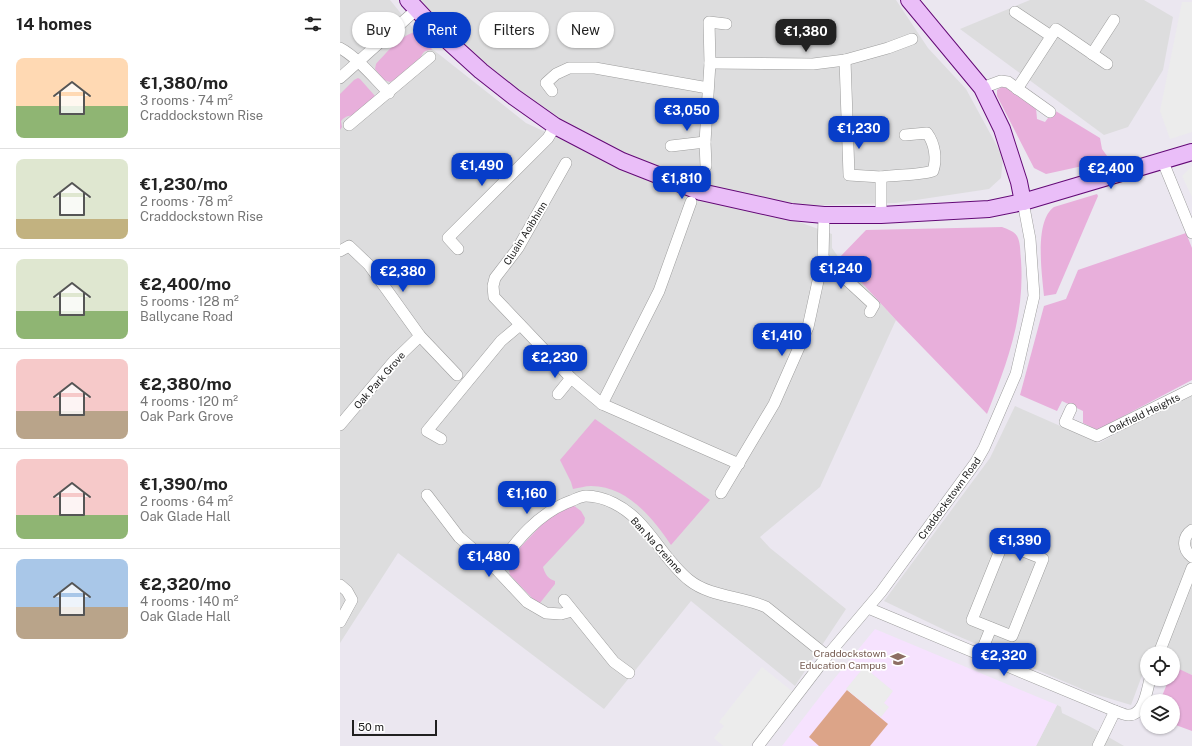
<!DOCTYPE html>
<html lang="en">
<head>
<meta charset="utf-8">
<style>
  body { margin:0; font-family:"Public Sans",sans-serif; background:#f6f6f6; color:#222; height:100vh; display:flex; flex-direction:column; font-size:15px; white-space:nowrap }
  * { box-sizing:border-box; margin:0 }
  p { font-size:13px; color:#767676 }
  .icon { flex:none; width:22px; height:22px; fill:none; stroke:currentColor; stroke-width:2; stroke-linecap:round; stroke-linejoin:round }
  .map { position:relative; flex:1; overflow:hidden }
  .side { display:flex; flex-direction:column; background:#fff; width:340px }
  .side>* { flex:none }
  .hud { position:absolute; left:12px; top:12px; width:380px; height:36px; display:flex; gap:8px }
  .tools { position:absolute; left:800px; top:646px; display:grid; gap:8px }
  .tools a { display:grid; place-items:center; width:40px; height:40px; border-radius:50%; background:#fff; box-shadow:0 1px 3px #0004; font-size:20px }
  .scale { position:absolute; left:12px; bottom:10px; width:85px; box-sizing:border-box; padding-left:4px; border:2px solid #202020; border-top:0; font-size:11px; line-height:14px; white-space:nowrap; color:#202020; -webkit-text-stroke:3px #fff; paint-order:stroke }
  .price { position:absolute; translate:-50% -34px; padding:0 9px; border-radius:8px; background:#073dc9; color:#fff; font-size:13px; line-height:26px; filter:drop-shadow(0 1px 2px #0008) }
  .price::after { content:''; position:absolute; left:50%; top:24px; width:12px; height:9px; margin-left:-6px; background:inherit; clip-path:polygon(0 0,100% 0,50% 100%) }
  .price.current { background:#222; color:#fff }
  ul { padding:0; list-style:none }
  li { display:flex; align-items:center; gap:12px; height:100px; padding:0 16px }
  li+li { border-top:1px solid #e0e0e0 }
  li span { display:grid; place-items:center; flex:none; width:112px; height:80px; border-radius:8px; color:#555 }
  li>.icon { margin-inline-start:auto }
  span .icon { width:48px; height:48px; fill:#fffc; stroke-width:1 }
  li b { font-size:17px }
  h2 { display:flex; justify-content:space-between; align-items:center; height:48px; padding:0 16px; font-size:17px }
  .tag { padding:0 14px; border-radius:18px; background:#fff; box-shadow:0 1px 3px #0004; font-size:14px; line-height:36px }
  .tag.current { background:#073dc9; color:#fff }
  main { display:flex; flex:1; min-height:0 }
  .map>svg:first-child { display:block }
</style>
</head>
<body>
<main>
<section class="side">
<h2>14 homes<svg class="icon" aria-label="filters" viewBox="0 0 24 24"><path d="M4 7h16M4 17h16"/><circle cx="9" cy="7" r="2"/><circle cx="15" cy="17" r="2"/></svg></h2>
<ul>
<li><span style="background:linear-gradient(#ffd9b3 60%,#8fb573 0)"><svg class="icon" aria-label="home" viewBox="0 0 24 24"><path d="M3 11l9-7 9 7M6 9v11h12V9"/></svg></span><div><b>€1,380/mo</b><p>3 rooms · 74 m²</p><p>Craddockstown Rise</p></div></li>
<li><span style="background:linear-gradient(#dfe7d0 75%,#c2b280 0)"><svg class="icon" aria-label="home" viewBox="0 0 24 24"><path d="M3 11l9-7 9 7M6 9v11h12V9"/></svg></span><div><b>€1,230/mo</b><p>2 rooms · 78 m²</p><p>Craddockstown Rise</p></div></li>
<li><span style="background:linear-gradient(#dfe7d0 65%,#8fb573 0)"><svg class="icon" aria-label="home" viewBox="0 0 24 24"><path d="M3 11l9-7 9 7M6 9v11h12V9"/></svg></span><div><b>€2,400/mo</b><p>5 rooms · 128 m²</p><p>Ballycane Road</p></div></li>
<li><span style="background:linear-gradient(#f6c9c9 65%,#b9a48a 0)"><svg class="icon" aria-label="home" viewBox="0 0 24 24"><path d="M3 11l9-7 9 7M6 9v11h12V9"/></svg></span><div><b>€2,380/mo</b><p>4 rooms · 120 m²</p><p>Oak Park Grove</p></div></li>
<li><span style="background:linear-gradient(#f6c9c9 70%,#8fb573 0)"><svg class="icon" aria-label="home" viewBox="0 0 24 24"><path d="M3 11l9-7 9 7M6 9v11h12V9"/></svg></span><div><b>€1,390/mo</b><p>2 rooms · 64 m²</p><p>Oak Glade Hall</p></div></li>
<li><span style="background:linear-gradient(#a9c7e8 60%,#b9a48a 0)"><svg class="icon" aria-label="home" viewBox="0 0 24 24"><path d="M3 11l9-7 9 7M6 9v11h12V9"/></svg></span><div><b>€2,320/mo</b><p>4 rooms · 140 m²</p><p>Oak Glade Hall</p></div></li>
</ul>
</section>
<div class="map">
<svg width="852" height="746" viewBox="0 0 852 746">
  <rect width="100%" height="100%" fill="#ebe7f0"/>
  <g fill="#ddddde">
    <polygon points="0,0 50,0 76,32 91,48 186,123 281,167 451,219 492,234 492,248 499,258 556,320 480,487 420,537 430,548 506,609 455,686 351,601 264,709 58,553 0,643"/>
    <polygon points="74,0 556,0 588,48 626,89 663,157 661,178 649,189 556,203 451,206 362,186 284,156 189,105"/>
    <polygon points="690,0 804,0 833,17 823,70 788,127 764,135 620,29"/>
    <polygon points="852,393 852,675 833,667 833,653 807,653 807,662 791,705 751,693 613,634 544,601 650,458 675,406 759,443"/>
    <polygon points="717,705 721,707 722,713 749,726 784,746 696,746"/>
  </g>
  <polygon fill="#f6e2fe" points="535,629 717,705 696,746 442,746 485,690"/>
  <g fill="#e8afdb">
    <path d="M76 32 89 44 92 50C86 50 83 51 81 57L54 80 50 82 44 80 35 69 36 64C46 53 62 34 76 32Z"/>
    <path d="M18 78 20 79 35 96 34 99C28 104 22 111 16 114 10 117 7 114 1 121L2 127 0 130V94L14 80Z"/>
    <polygon points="662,87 668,88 696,108 697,119 705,122 714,110 760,138 762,149 770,160 706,174 694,168 657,96 657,90"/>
    <path d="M757 194 758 196 716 294 704 296C702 274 694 221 714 207Z"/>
    <path d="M662 227C667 229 674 231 677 236 681 243 680 253 681 260 685 316 667 363 647 414L556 320 499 258 526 230Z"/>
    <polygon points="846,233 852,248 852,380 757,430 743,423 743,411 722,401 717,411 680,395 704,306 726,299 738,270"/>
    <path d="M255 419 370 500 331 545C313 518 287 486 251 486 245 486 239 488 233 489L231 482 220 460Z"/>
    <path d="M233 505 241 511 245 518 244 523 203 567C205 574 208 579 215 581V584L200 603 194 600 170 575 168 564 173 555 209 517Z"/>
    <polygon points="839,669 852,675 852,731 833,724 833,701 820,701 829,679 833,679 833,673"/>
  </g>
  <polygon fill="#dca488" points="507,690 548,724 530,746 479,746 469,737"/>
  <g fill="#ececec">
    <polygon points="842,2 852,2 852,132 830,139 820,111"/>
    <polygon points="852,166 852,197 842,176"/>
    <polygon points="422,667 453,692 410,746 383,746 374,738 384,726 379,722"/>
    <polygon points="524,667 553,691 544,703 549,707 541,717 506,689"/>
  </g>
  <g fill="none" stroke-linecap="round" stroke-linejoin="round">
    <g stroke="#9d9d9d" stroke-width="12">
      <g id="street">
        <polyline points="675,12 711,36"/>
        <polyline points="386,24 369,22 370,63 473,64 505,60 548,48 572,39"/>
        <path d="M0 48C17 57 35 79 49 93"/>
        <polyline points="752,54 774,20"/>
        <polyline points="505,60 509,175 541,177 541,215"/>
        <polyline points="0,78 76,10"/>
        <polyline points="642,88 661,81 668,82 710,112"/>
        <polyline points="677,89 716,29 767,64"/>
        <polyline points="212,91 206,83 216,74 229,68 255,68 368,88"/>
        <polyline points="9,125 90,57"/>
        <polyline points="331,146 365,142"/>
        <polyline points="823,162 852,233"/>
        <polyline points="226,163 178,248 155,278 153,286 154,297 231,378 262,404 399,464"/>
        <polyline points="366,166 365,142 370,63"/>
        <path d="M541 177C559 174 576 176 593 171 597 159 595 144 587 133L565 135"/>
        <polyline points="118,249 108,238 208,138 215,126"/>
        <polyline points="0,251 9,246 29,265 80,336 117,375"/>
        <polyline points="483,258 534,305 530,312"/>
        <polyline points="218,394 231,378"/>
        <polyline points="262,404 319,291 351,202"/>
        <polyline points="731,409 725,422 757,436 852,389"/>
        <polyline points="0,425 54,361 80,336"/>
        <polyline points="101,439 87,431 161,341 180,325"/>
        <polyline points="381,493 434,404 468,327 483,258 484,215"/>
        <polyline points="87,495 119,537 156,569 187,602 206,613 221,614 232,611"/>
        <path d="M852 530C842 537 842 549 852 557"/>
        <polygon points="663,543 703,559 672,636 632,620"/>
        <path d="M156 569C176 541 198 513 231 501 236 499 241 496 246 496 265 496 284 507 297 520 316 539 328 563 349 580 370 597 401 596 426 607L487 656"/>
        <polyline points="0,585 7,591 12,600 0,622"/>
        <polyline points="224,600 274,662 289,673"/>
        <path d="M528 608 775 711C779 712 784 715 788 715 804 716 807 690 810 679"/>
        <polyline points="819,653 852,568"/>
        <polyline points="640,655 651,628"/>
        <polyline points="418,746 487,656 541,592 636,462 644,448 676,374 694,296 690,239 683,202"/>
        <polyline points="758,746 775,711"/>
      </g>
    </g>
    <g stroke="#630976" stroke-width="18">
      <g id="secondary">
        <polyline points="68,0 97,31 141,71 174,97 215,126 282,161 361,192 451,212 484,215 541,215 649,209 683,202 852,152"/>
        <polyline points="569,0 642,88 662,129 679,182 683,202"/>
      </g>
    </g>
    <use href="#street" stroke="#fff" stroke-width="11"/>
    <use href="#secondary" stroke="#eabef8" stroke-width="16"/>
  </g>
  <defs>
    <g id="school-bare" transform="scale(1.2)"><path d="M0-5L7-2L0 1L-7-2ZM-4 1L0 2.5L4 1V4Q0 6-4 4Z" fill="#8d6e63" stroke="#fff" stroke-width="2.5" paint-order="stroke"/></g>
  </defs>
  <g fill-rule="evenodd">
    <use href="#school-bare" x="558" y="659"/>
  </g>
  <g text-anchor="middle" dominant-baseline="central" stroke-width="3.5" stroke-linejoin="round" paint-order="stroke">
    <g font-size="10" fill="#202020" stroke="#fff">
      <text transform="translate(185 233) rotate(-58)">Cluain Aoibhinn</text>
      <text transform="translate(39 380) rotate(-49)">Oak Park Grove</text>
      <text transform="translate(804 413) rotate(-26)">Oakfield Heights</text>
      <text transform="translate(609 498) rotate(-54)">Craddockstown Road</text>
      <text transform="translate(317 545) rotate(48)">Ban Na Creinne</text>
    </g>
    <g font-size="10" fill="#785e54" stroke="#fff" text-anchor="end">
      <text x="546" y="653">Craddockstown<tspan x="546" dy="12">Education Campus</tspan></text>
    </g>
  </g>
</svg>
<div class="tools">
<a><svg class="icon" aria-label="locate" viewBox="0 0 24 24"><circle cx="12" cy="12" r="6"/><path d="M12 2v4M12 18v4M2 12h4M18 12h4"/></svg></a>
<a><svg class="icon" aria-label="layers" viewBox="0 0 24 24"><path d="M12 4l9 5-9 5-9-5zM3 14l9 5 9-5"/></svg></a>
</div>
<div class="scale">50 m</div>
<b class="price current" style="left:466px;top:53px">€1,380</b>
<b class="price" style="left:347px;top:132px">€3,050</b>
<b class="price" style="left:519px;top:150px">€1,230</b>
<b class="price" style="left:142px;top:187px">€1,490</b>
<b class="price" style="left:771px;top:190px">€2,400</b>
<b class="price" style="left:342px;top:200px">€1,810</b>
<b class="price" style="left:501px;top:290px">€1,240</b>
<b class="price" style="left:63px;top:293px">€2,380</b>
<b class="price" style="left:442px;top:357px">€1,410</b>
<b class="price" style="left:215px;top:379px">€2,230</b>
<b class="price" style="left:187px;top:515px">€1,160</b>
<b class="price" style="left:680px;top:562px">€1,390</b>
<b class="price" style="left:149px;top:578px">€1,480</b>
<b class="price" style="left:664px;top:677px">€2,320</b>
<div class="hud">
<a class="tag">Buy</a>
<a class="tag current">Rent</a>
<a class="tag">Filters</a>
<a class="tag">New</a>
</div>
</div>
</main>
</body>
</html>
